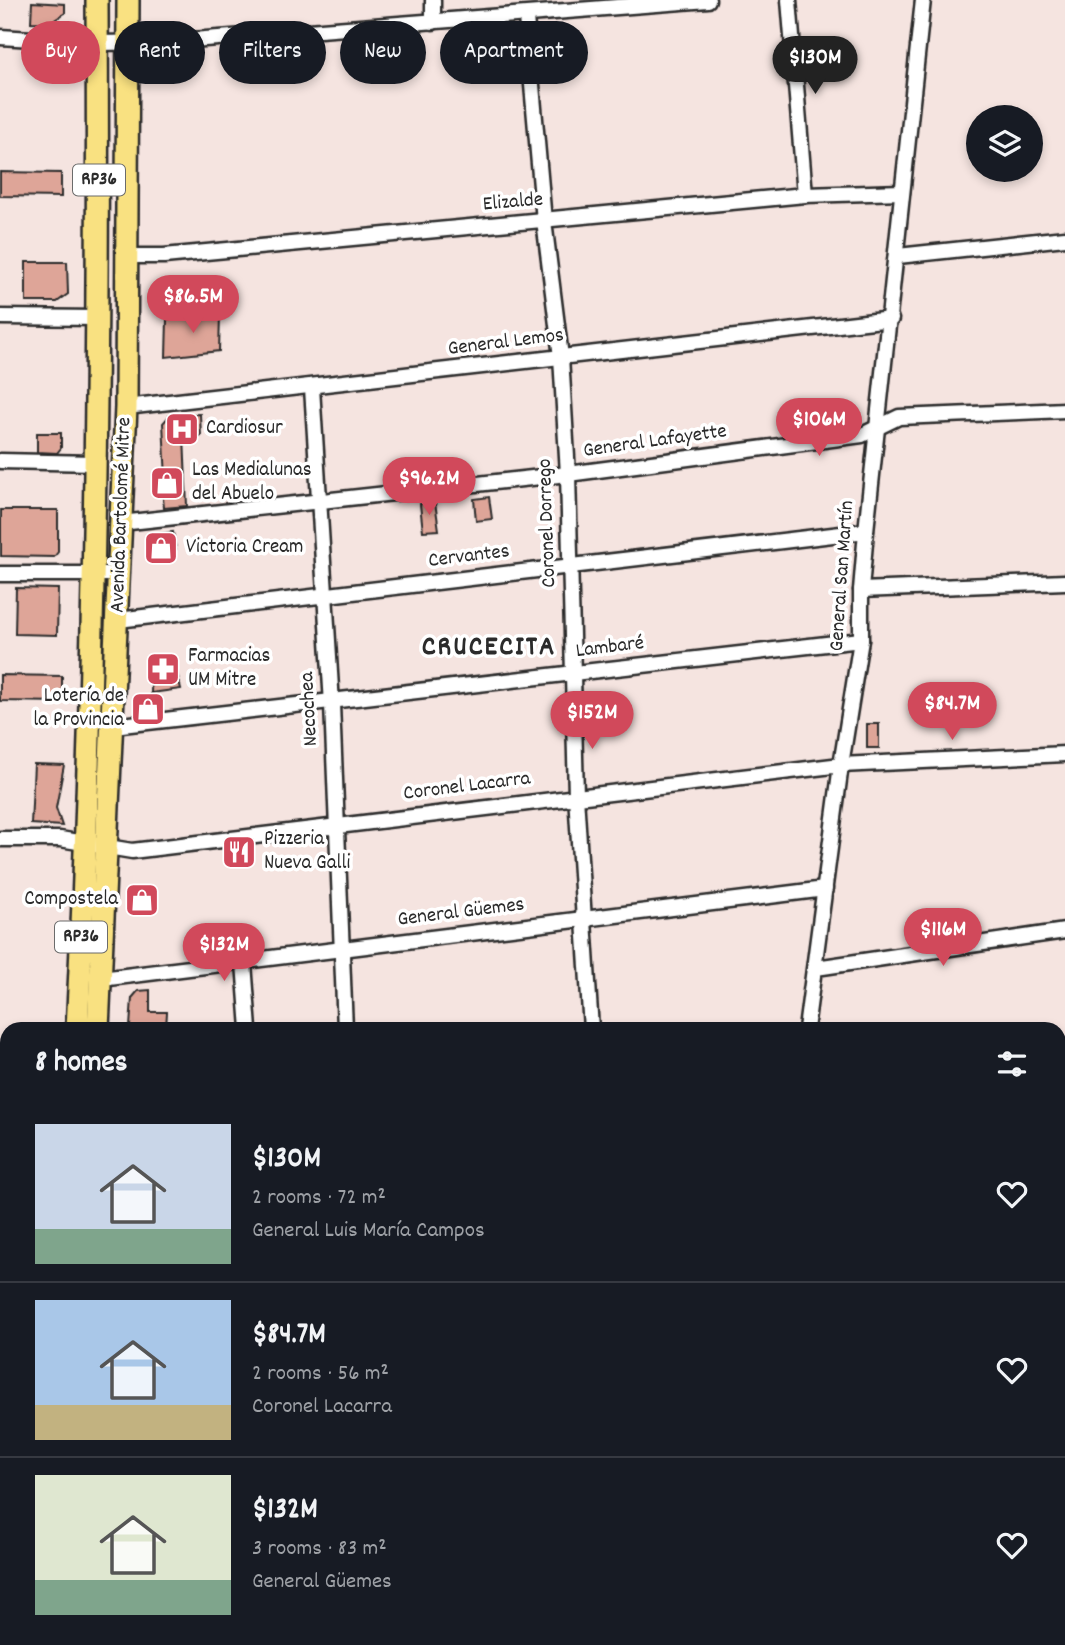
<!DOCTYPE html>
<html lang="en">
<head>
<meta charset="utf-8">
<style>
  body { margin:0; font-family:Dekko,sans-serif; background:#20242c; color:#f1f3f6; height:100vh; display:flex; flex-direction:column; font-size:26px; white-space:nowrap }
  * { box-sizing:border-box; margin:0 }
  p { font-size:23px; color:#9ea1a6 }
  .icon { flex:none; width:38px; height:38px; fill:none; stroke:currentColor; stroke-width:2; stroke-linecap:round; stroke-linejoin:round }
  .map { position:relative; flex:1; overflow:hidden }
  .drawer { position:absolute; left:0px; top:1022px; width:1066px; height:623px; display:flex; flex-direction:column; background:#171b24; border-radius:21px 21px 0 0; box-shadow:0 4px 10px #0003 }
  .drawer>* { flex:none }
  .top-card { position:absolute; left:21px; top:21px; width:700px; height:63px; display:flex; gap:14px }
  .controls { position:absolute; left:966px; top:105px; display:grid; gap:14px }
  .controls a { display:grid; place-items:center; width:77px; height:77px; border-radius:50%; background:#171b24; box-shadow:0 4px 10px #0003; font-size:35px }
  .price { position:absolute; translate:-50% -60px; padding:0 16px; border-radius:24px; background:#d1495b; color:#fff; font-size:23px; line-height:46px; filter:drop-shadow(0 2px 4px #0008) }
  .price::after { content:''; position:absolute; left:50%; top:42px; width:21px; height:16px; margin-left:-10px; background:inherit; clip-path:polygon(0 0,100% 0,50% 100%) }
  .price.on { background:#222; color:#fff }
  ul { padding:0; list-style:none }
  li { display:flex; align-items:center; gap:21px; height:175px; padding:0 35px }
  li+li { border-top:2px solid #363941 }
  li span { display:grid; place-items:center; flex:none; width:196px; height:140px; border-radius:0px; color:#555 }
  li>.icon { margin-inline-start:auto }
  span .icon { width:84px; height:84px; fill:#fffc; stroke-width:1 }
  li b { font-size:30px }
  h2 { display:flex; justify-content:space-between; align-items:center; height:84px; padding:0 35px; font-size:30px }
  .pill { padding:0 24px; border-radius:32px; background:#171b24; box-shadow:0 4px 10px #0003; font-size:24px; line-height:63px }
  .pill.on { background:#d1495b; color:#fff }
  .map>svg:first-child { display:block }
</style>
</head>
<body>
<div class="map">
<svg width="1065" height="1645" viewBox="0 0 1065 1645">
  <rect width="100%" height="100%" fill="#f5e4e0"/>
  <filter id="ink" filterUnits="userSpaceOnUse"><feTurbulence type="fractalNoise" baseFrequency=".0143" numOctaves="2"/><feDisplacementMap in="SourceGraphic" scale="14" xChannelSelector="R" yChannelSelector="G"/><feConvolveMatrix kernelMatrix="1 2 1 2 8 2 1 2 1" color-interpolation-filters="sRGB"/></filter>
  <g filter="url(#ink)">
    <g fill="#dea598" stroke="#2b2b2b" stroke-width="2">
      <polygon points="32,2 65,4 65,13 50,23 31,22"/>
      <polygon points="0,172 61,173 61,197 0,196"/>
      <polygon points="26,262 67,262 68,294 57,302 26,302"/>
      <polygon points="220,314 219,351 166,357 167,319"/>
      <polygon points="200,414 201,436 184,436 187,506 164,508 161,478 166,478 163,423 170,415"/>
      <polygon points="37,433 61,433 61,448 57,453 37,452"/>
      <polygon points="489,497 492,519 476,521 474,499"/>
      <polygon points="435,502 439,530 423,531 420,504"/>
      <polygon points="1,510 58,510 58,552 54,557 1,556"/>
      <polygon points="173,532 176,549 153,551 152,540 159,534"/>
      <polygon points="16,588 58,589 57,635 15,634"/>
      <polygon points="174,659 181,689 151,693 152,662"/>
      <polygon points="0,675 62,676 62,702 0,701"/>
      <rect x="867" y="724" width="12" height="24"/>
      <polygon points="34,764 64,765 56,808 62,826 31,824"/>
      <polygon points="150,990 150,1012 167,1012 166,1028 130,1027 132,998 138,991"/>
    </g>
    <g fill="none" stroke-linecap="round" stroke-linejoin="round">
      <g stroke="#2b2b2b" stroke-width="12">
        <polyline id="lane" points="0,1469 7,1479"/>
      </g>
      <g stroke="#2b2b2b" stroke-width="19">
        <g id="street">
          <polyline points="433,0 433,22"/>
          <polyline points="789,0 805,195"/>
          <polyline points="526,17 544,221 561,357 568,474 576,796 591,1029"/>
          <polyline points="0,37 97,43 166,42 708,0"/>
          <polyline points="129,256 164,256 805,195 902,192"/>
          <polyline points="898,256 1065,238"/>
          <polyline points="0,317 99,318"/>
          <polyline points="312,388 332,704 345,1029"/>
          <polyline points="126,407 891,319"/>
          <polyline points="0,461 96,463"/>
          <polyline points="121,523 568,474 862,435 899,417 1065,410"/>
          <polyline points="0,574 119,574"/>
          <polyline points="861,590 1065,582"/>
          <polyline points="118,620 866,531"/>
          <polyline points="113,726 861,640"/>
          <polyline points="0,839 60,839 132,851 841,765 1065,754"/>
          <polyline points="244,963 249,1029"/>
          <polyline points="816,968 1065,931"/>
          <polyline points="101,979 825,889"/>
          <polyline points="806,1029 841,765 861,640 861,590 866,531 923,0"/>
          <polyline points="1059,1141 1065,1128"/>
          <polyline points="1059,1157 1065,1158"/>
          <polyline points="0,1277 7,1279"/>
          <polyline points="1059,1295 1065,1295"/>
          <polyline points="0,1438 7,1439"/>
          <polyline points="1059,1507 1065,1507"/>
          <polyline points="0,1612 7,1612"/>
          <polyline points="106,1638 120,1645"/>
          <polyline points="170,1645 240,1638"/>
          <polyline points="772,1645 773,1638"/>
          <polyline points="976,1645 977,1638"/>
        </g>
      </g>
      <g stroke="#2b2b2b" stroke-width="26">
        <g id="primary">
          <path d="M77 1029C95 686 99 343 97 0"/>
          <polyline points="98,1029 126,407 128,0"/>
          <polyline points="89,1638 92,1645"/>
        </g>
      </g>
      <use href="#lane" stroke="#fff" stroke-width="7"/>
      <use href="#street" stroke="#fff" stroke-width="14"/>
      <use href="#primary" stroke="#f9e181" stroke-width="21"/>
    </g>
  </g>
  <defs>
    <g id="hospital-square" transform="scale(1.75)"><rect x="-9" y="-9" width="18" height="18" rx="4" fill="#d1495b" stroke="#fff"/><path d="M-5-5h3v3.5h4V-5h3V5h-3V1.5h-4V5h-3Z" fill="#fff"/></g>
    <g id="shop-square" transform="scale(1.75)"><rect x="-9" y="-9" width="18" height="18" rx="4" fill="#d1495b" stroke="#fff"/><path d="M-5-2.5h2.3a2.7 3.5 0 0 1 5.4 0H5L5.5 6h-11ZM-1.5-2.5h3a1.5 2.3 0 0 0-3 0Z" fill="#fff"/></g>
    <g id="pharmacy-square" transform="scale(1.75)"><rect x="-9" y="-9" width="18" height="18" rx="4" fill="#d1495b" stroke="#fff"/><path d="M-2-6h4v4h4v4h-4v4h-4v-4h-4v-4h4Z" fill="#fff"/></g>
    <g id="restaurant-square" transform="scale(1.75)"><rect x="-9" y="-9" width="18" height="18" rx="4" fill="#d1495b" stroke="#fff"/><path d="M-5-6h1v4h1v-4h1v4h1v-4h1v5L-1.5 .5V6h-2V.5L-5-1ZM5-6V6H3V1.5H1.5Q1.5-4 5-6Z" fill="#fff"/></g>
  </defs>
  <g fill-rule="evenodd">
    <use href="#hospital-square" x="182" y="429"/>
    <use href="#shop-square" x="167" y="483"/>
    <use href="#shop-square" x="161" y="548"/>
    <use href="#pharmacy-square" x="163" y="669"/>
    <use href="#shop-square" x="148" y="709"/>
    <use href="#restaurant-square" x="239" y="852"/>
    <use href="#shop-square" x="142" y="900"/>
  </g>
  <g text-anchor="middle" dominant-baseline="central" stroke-width="7" stroke-linejoin="round" paint-order="stroke">
    <g fill="#fff" stroke="#6b6b6b" stroke-width="2">
      <rect x="73" y="164.5" width="52" height="31" rx="5"/>
      <rect x="55" y="921.5" width="52" height="31" rx="5"/>
    </g>
    <g font-size="19" font-weight="bold" fill="#2b2b2b">
      <text x="99" y="180">RP36</text>
      <text x="81" y="937">RP36</text>
    </g>
    <g font-size="21" fill="#2b2b2b" stroke="#fff">
      <text transform="translate(513 203) rotate(-5)">Elizalde</text>
      <text transform="translate(506 343) rotate(-7)">General Lemos</text>
      <text transform="translate(655 442) rotate(-8)">General Lafayette</text>
      <text transform="translate(122 515) rotate(-88)">Avenida Bartolomé Mitre</text>
      <text transform="translate(548 523) rotate(-92)">Coronel Dorrego</text>
      <text transform="translate(469 557) rotate(-7)">Cervantes</text>
      <text transform="translate(843 576) rotate(-86)">General San Martín</text>
      <text transform="translate(610 648) rotate(-7)">Lambaré</text>
      <text transform="translate(310 709) rotate(-93)">Necochea</text>
      <text transform="translate(467 787) rotate(-7)">Coronel Lacarra</text>
      <text transform="translate(461 913) rotate(-7)">General Güemes</text>
    </g>
    <g font-size="21" fill="#2b2b2b" stroke="#fff" text-anchor="start">
      <text x="206" y="429">Cardiosur</text>
      <text x="192" y="471">Las Medialunas<tspan x="192" dy="24">del Abuelo</tspan></text>
      <text x="186" y="548">Victoria Cream</text>
      <text x="188" y="657">Farmacias<tspan x="188" dy="24">UM Mitre</tspan></text>
      <text x="124" y="697" text-anchor="end">Lotería de<tspan x="124" dy="24">la Provincia</tspan></text>
      <text x="264" y="840">Pizzeria<tspan x="264" dy="24">Nueva Galli</tspan></text>
      <text x="118" y="900" text-anchor="end">Compostela</text>
    </g>
    <g font-size="28" font-weight="bold" letter-spacing="2" fill="#2b2b2b" stroke="#fff">
      <text x="489" y="649">CRUCECITA</text>
    </g>
  </g>
</svg>
<div class="controls">
<a><svg class="icon" aria-label="layers" viewBox="0 0 24 24"><path d="M12 4l9 5-9 5-9-5zM3 14l9 5 9-5"/></svg></a>
</div>
<b class="price on" style="left:815px;top:96px">$130M</b>
<b class="price" style="left:193px;top:335px">$86.5M</b>
<b class="price" style="left:819px;top:458px">$106M</b>
<b class="price" style="left:429px;top:517px">$96.2M</b>
<b class="price" style="left:952px;top:742px">$84.7M</b>
<b class="price" style="left:592px;top:751px">$152M</b>
<b class="price" style="left:943px;top:968px">$116M</b>
<b class="price" style="left:224px;top:983px">$132M</b>
<div class="top-card">
<a class="pill on">Buy</a>
<a class="pill">Rent</a>
<a class="pill">Filters</a>
<a class="pill">New</a>
<a class="pill">Apartment</a>
</div>
<section class="drawer">
<h2>8 homes<svg class="icon" aria-label="filters" viewBox="0 0 24 24"><path d="M4 7h16M4 17h16"/><circle cx="9" cy="7" r="2"/><circle cx="15" cy="17" r="2"/></svg></h2>
<ul>
<li><span style="background:linear-gradient(#c9d6e8 75%,#7fa58c 0)"><svg class="icon" aria-label="home" viewBox="0 0 24 24"><path d="M3 11l9-7 9 7M6 9v11h12V9"/></svg></span><div><b>$130M</b><p>2 rooms · 72 m²</p><p>General Luis María Campos</p></div><svg class="icon" aria-label="heart" viewBox="0 0 24 24"><path d="M12 20l-8-8c-3-5 5-10 8-4 3-6 11-1 8 4z"/></svg></li>
<li><span style="background:linear-gradient(#a9c7e8 75%,#c2b280 0)"><svg class="icon" aria-label="home" viewBox="0 0 24 24"><path d="M3 11l9-7 9 7M6 9v11h12V9"/></svg></span><div><b>$84.7M</b><p>2 rooms · 56 m²</p><p>Coronel Lacarra</p></div><svg class="icon" aria-label="heart" viewBox="0 0 24 24"><path d="M12 20l-8-8c-3-5 5-10 8-4 3-6 11-1 8 4z"/></svg></li>
<li><span style="background:linear-gradient(#dfe7d0 75%,#7fa58c 0)"><svg class="icon" aria-label="home" viewBox="0 0 24 24"><path d="M3 11l9-7 9 7M6 9v11h12V9"/></svg></span><div><b>$132M</b><p>3 rooms · 83 m²</p><p>General Güemes</p></div><svg class="icon" aria-label="heart" viewBox="0 0 24 24"><path d="M12 20l-8-8c-3-5 5-10 8-4 3-6 11-1 8 4z"/></svg></li>
</ul>
</section>
</div>
</body>
</html>
